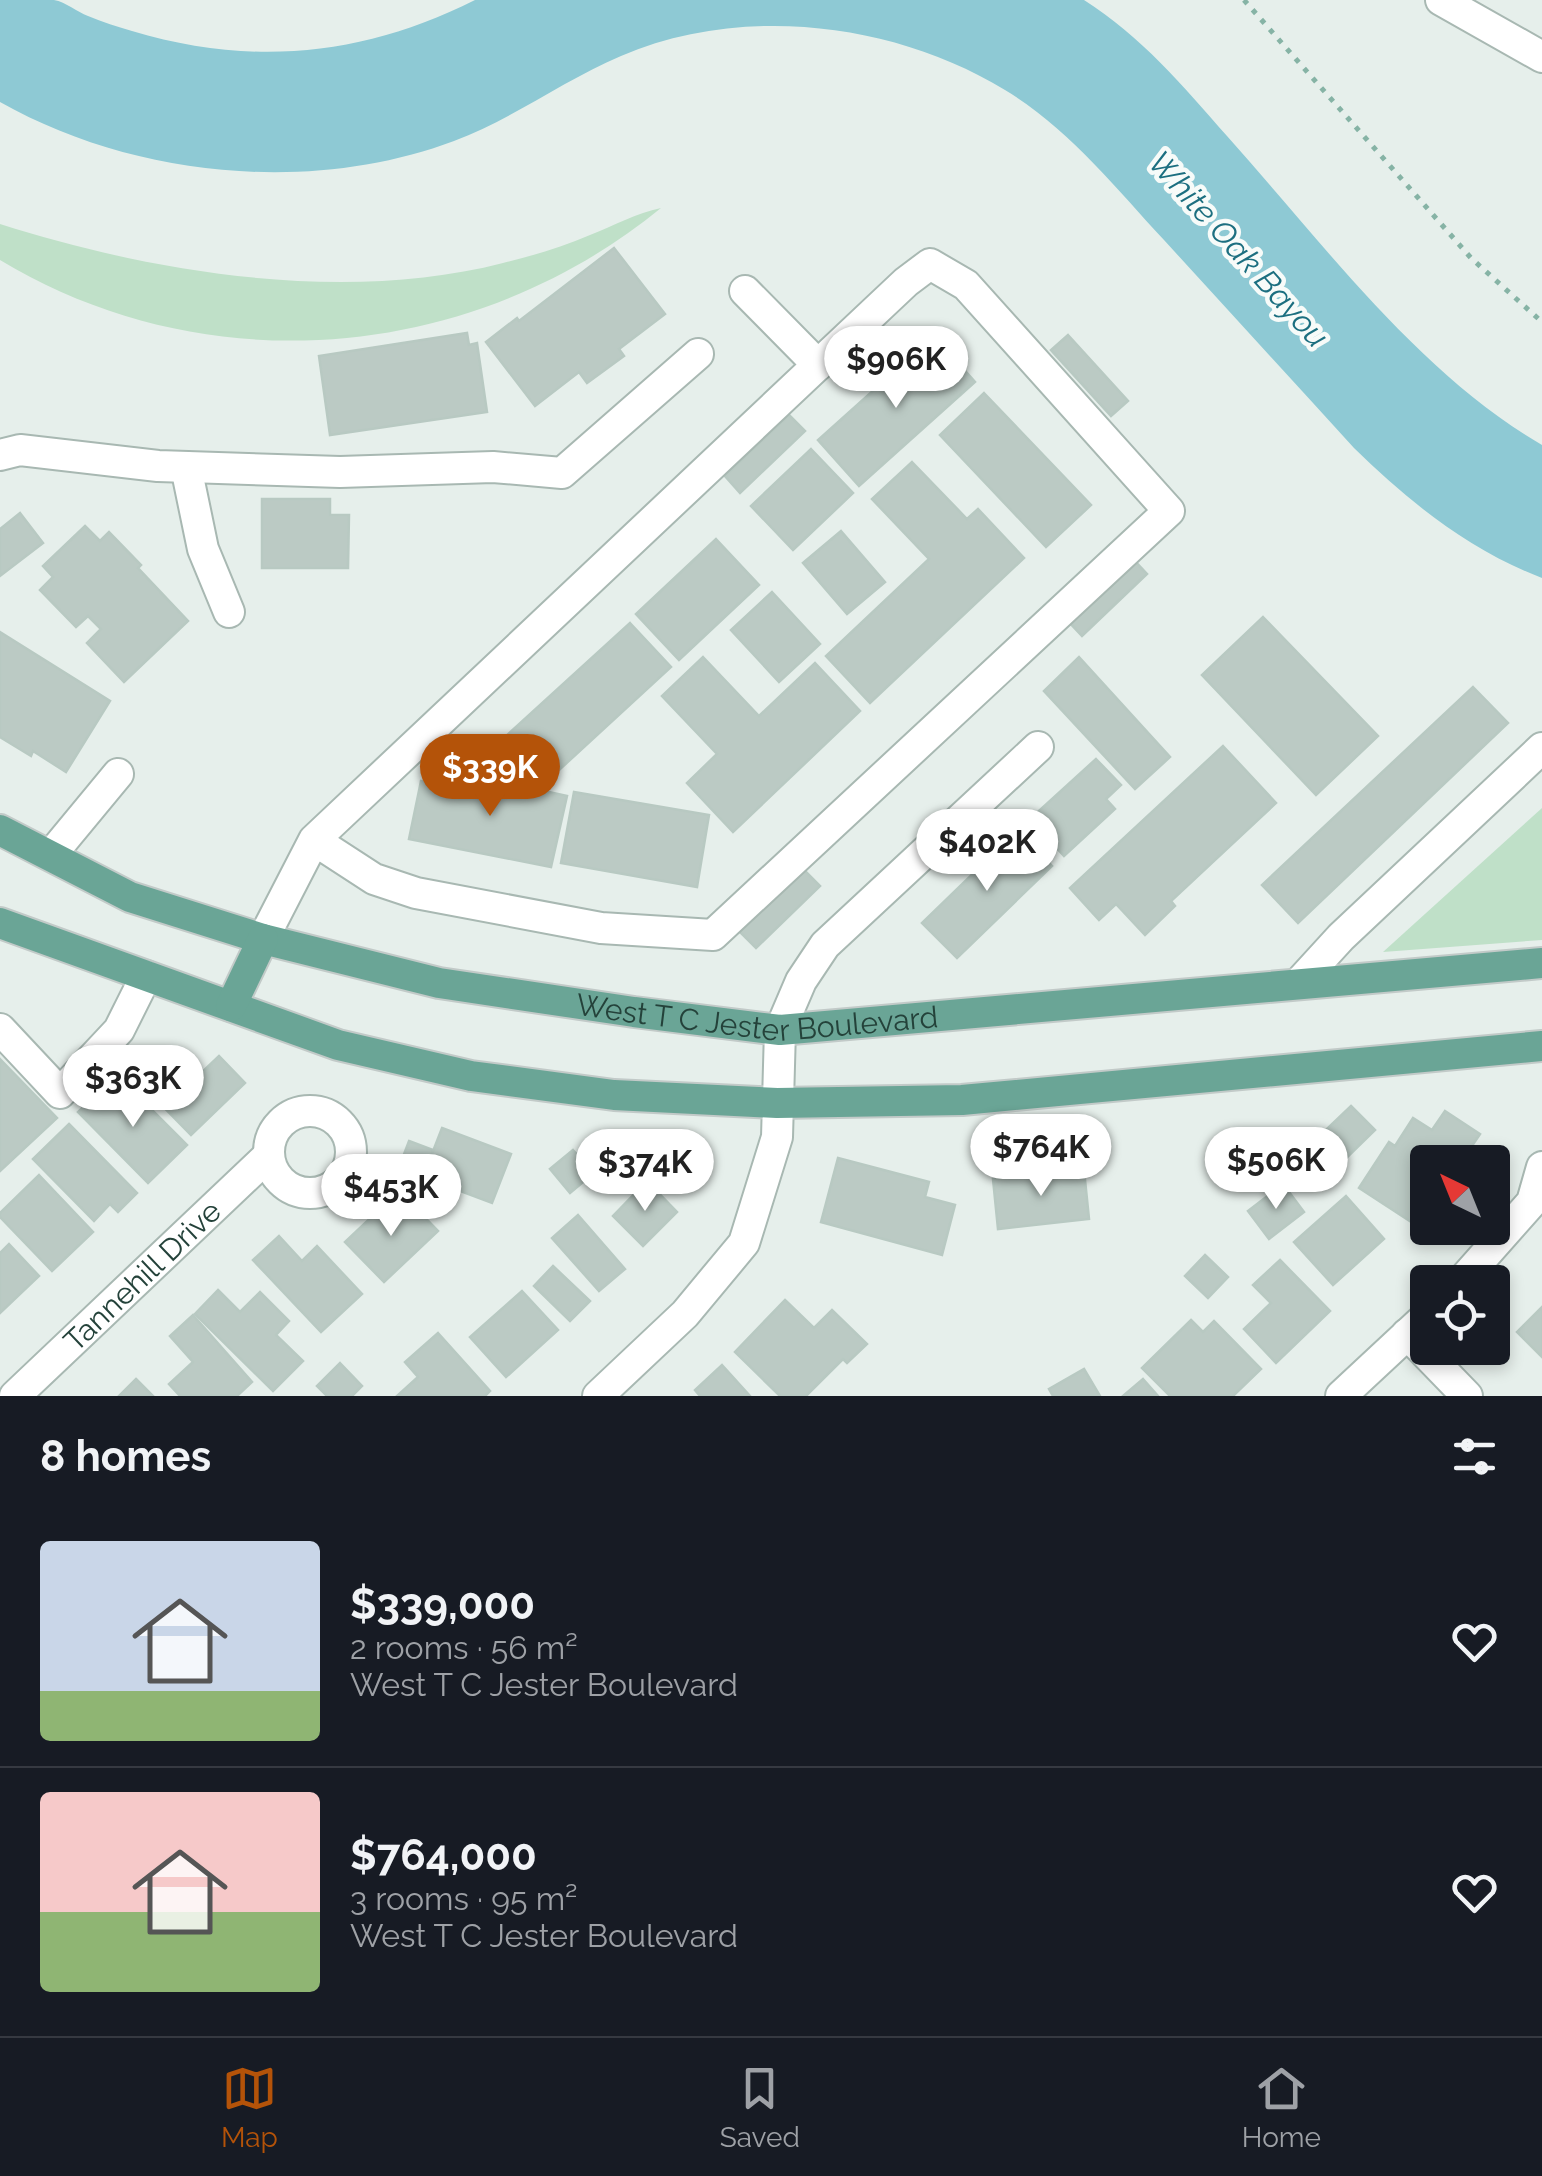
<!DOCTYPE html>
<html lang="en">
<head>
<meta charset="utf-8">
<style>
  body { margin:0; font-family:Raleway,sans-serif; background:#20242c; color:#f1f3f6; height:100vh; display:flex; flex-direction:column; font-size:38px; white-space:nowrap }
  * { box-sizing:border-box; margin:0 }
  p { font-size:32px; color:#9ea1a6 }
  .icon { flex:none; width:55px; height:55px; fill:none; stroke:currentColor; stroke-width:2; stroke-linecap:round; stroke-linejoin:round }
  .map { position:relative; height:1396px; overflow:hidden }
  .drawer { display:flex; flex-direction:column; background:#171b24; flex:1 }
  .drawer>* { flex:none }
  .needle { width:65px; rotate:317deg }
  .tools { position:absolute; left:1410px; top:1145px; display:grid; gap:20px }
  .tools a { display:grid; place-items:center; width:100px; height:100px; border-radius:10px; background:#171b24; box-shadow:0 5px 15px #0003; font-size:50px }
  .price { position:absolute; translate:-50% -85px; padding:0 22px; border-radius:35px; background:#fff; color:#222; font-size:32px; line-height:65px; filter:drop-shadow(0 2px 5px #0008) }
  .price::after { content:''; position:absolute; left:50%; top:60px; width:30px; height:22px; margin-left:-15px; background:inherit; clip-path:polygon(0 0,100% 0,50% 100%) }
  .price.current { background:#b45309; color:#fff }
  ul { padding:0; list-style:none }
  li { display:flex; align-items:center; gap:30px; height:250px; padding:0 40px }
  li+li { border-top:2px solid #363941 }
  li span { display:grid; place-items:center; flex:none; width:280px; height:200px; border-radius:10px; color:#555 }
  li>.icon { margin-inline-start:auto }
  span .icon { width:120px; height:120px; fill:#fffc; stroke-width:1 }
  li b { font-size:42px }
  h2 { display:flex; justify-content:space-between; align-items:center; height:120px; padding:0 40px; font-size:42px }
  .tabs { display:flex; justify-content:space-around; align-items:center; height:140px; border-top:2px solid #363941; background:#171b24; font-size:28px; color:#9ea1a6 }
  .tabs a { display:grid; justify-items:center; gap:5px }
  .tabs .current { color:#b45309 }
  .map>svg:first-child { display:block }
</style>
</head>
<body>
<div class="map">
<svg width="1542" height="1396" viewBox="0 0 1542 1396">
  <rect width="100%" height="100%" fill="#e6efeb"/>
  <g fill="#bfe0c8">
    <path d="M661 208C474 361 209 386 0 260V224C154 273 344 304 503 263 532 256 562 247 590 235 613 226 637 213 661 208Z"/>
    <polygon points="1542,808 1542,940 1383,952"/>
  </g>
  <path fill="#8ec9d4" d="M0 0C17 0 37 0 54 0 66 2 77 12 88 16 102 22 118 27 132 31 252 67 364 56 475 0H1084C1141 36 1183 86 1227 136 1323 243 1417 372 1542 445V578C1469 550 1409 502 1354 448 1290 378 1227 309 1164 240 1114 186 1068 128 1005 90 894 22 742 4 621 56 564 80 513 119 454 141 310 195 133 177 0 102Z"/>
  <g fill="#bbcac4" stroke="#b8c9c2" stroke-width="2.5">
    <polygon points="614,248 665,314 619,349 624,356 587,383 579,372 535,406 486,342 517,318 519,321"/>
    <polygon points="467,333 469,345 477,343 487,412 330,435 319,356"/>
    <polygon points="1068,335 1128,401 1111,416 1051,350"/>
    <polygon points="934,336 975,382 859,486 818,440"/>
    <polygon points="984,393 1091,505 1046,547 940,435"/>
    <polygon points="789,415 805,431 740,493 725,476"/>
    <polygon points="811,449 853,493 793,550 751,506"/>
    <polygon points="912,462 967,519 978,509 1024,558 870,703 826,656 929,559 872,499"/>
    <polygon points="262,499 330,499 330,515 349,515 348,568 262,568"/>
    <polygon points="20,513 43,543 0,576 0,529"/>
    <polygon points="85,526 100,541 109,532 141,565 138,568 188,621 124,682 87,643 101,629 88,616 76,627 40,590 53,577 43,566"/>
    <polygon points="841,531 885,582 847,614 803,563"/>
    <polygon points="716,539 759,585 679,660 636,614"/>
    <polygon points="1133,559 1147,574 1082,636 1068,621"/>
    <polygon points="772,592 820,644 779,682 731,630"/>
    <polygon points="1263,617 1378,736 1316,795 1202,675"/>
    <polygon points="630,623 671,667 546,782 505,737"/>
    <polygon points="0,632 110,701 66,772 33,751 31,756 0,737"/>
    <polygon points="703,657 759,716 815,663 860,711 733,832 687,783 717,754 662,696"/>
    <polygon points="1079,657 1170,757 1135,789 1044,691"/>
    <polygon points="1473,687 1508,723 1298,923 1262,885"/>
    <polygon points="1223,746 1276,803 1171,901 1175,906 1145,935 1116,904 1099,920 1070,888"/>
    <polygon points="1096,759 1121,785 1106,799 1115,809 1064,856 1030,819"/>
    <polygon points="457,772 567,796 551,867 409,839 421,781 453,788"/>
    <polygon points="574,792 709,815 697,887 561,863"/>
    <polygon points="1018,830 1052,866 957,958 922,923"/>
    <polygon points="803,869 820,886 756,948 739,931"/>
    <polygon points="175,1056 196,1078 219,1056 245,1083 191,1135 143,1086"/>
    <polygon points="0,1059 57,1118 0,1171"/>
    <polygon points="122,1080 187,1145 148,1183 78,1112 98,1093 103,1099"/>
    <polygon points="1351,1106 1375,1130 1332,1172 1308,1147"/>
    <polygon points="1445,1111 1480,1134 1461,1162 1428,1162 1428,1214 1419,1227 1359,1188 1389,1142 1395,1146 1413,1118 1432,1130"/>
    <polygon points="69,1124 137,1193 118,1212 110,1204 94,1221 33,1159"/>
    <polygon points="442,1128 511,1154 492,1203 423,1177"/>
    <polygon points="409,1141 433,1150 422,1179 398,1170"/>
    <polygon points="573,1150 594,1173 570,1193 550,1169"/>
    <polygon points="838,1158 929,1182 925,1197 955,1205 942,1255 821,1222"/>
    <polygon points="1084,1170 1089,1219 998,1229 993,1179"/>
    <polygon points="39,1175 93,1232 52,1271 0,1217 0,1213"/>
    <polygon points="647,1181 677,1212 643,1246 613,1216"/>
    <polygon points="1283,1184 1304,1212 1269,1239 1248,1211"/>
    <polygon points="1346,1196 1384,1239 1333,1285 1294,1242"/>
    <polygon points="408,1200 438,1231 384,1282 345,1242 380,1209 389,1218"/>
    <polygon points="578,1215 625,1269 599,1291 552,1238"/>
    <polygon points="279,1236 302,1261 317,1246 362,1294 321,1332 253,1260"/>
    <polygon points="9,1244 39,1276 0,1313 0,1253"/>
    <polygon points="1205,1255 1228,1277 1208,1298 1185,1276"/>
    <polygon points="1280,1260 1330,1311 1276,1363 1244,1329 1271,1303 1253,1285"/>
    <polygon points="553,1266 590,1301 570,1321 534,1286"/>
    <polygon points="218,1290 240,1312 260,1292 289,1321 276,1335 303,1361 273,1391 195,1314"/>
    <polygon points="522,1291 558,1330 506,1377 470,1337"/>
    <polygon points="785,1300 814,1328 832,1310 867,1344 847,1363 843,1359 806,1396 780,1396 735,1352"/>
    <polygon points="1542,1307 1542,1357 1517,1332"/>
    <polygon points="193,1315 252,1382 237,1396 180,1396 169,1384 193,1362 170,1336"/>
    <polygon points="1191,1320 1203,1332 1214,1321 1261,1369 1233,1396 1170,1396 1142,1368"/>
    <polygon points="438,1333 490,1391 485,1396 397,1396 418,1377 405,1362"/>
    <polygon points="340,1363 362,1386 352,1396 327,1396 317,1386"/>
    <polygon points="722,1365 750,1396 700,1396 695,1390"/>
    <polygon points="1084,1369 1100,1396 1053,1396 1049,1389"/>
    <polygon points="136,1379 153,1396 119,1396"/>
    <polygon points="1143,1379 1158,1396 1123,1396"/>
  </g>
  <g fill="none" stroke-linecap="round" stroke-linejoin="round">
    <g stroke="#a8b8b2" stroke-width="34">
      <g id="minor">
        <polyline points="1441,0 1542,57"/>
        <polyline points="745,291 818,365"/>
        <polyline points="0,455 20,450 158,466 340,472 493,467 562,473 698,354"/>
        <polyline points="186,467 203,549 229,612"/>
        <polyline points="51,855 118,774"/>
        <polyline points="263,939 314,840 906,282 930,264 966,285 1169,511 713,935 601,928 416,893 374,879 314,840"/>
        <polyline points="1298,984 1341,937 1542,748"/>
        <polyline points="0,1029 60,1093 119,1030 146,976"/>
        <circle cx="310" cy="1152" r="41"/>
        <polyline points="1461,1282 1532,1202 1542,1167"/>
        <polyline points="1407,1334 1467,1396"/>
        <path id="s1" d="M15 1396 269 1155"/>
        <polyline points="598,1396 685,1314 744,1243 777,1137 780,1030 801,981 825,945 1038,747"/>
        <polyline points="1341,1396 1428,1315"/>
      </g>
    </g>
    <g stroke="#c2cac8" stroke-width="34">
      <g id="major">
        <path id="s2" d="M0 830 130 897 263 939 439 983 634 1012 780 1030 1542 963"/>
        <polyline points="0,923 338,1045 471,1076 614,1095 777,1103 962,1100 1542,1046"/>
        <polyline points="231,1006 263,939"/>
      </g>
    </g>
    <polyline stroke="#86b3a5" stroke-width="5" stroke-dasharray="5 8" stroke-linecap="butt" points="1244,0 1471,258 1542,322"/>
    <use href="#minor" stroke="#fff" stroke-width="30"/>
    <use href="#major" stroke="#6aa596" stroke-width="30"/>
  </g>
  <g text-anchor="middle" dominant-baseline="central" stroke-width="9" stroke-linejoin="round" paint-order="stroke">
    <g font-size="30" fill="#24423a" stroke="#f7fbf9">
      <text stroke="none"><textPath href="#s2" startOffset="788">West T C Jester Boulevard</textPath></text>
      <text stroke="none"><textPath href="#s1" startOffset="175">Tannehill Drive</textPath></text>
    </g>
    <g font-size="32" font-style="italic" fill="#1c6f80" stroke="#f7fbf9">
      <text transform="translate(1239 249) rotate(48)">White Oak Bayou</text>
    </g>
  </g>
</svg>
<div class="tools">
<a><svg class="needle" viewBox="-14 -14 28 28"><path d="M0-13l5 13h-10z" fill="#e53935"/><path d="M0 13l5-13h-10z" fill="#9ea1a6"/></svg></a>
<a><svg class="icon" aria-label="locate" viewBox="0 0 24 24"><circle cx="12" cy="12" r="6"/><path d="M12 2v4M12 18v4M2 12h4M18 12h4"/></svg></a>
</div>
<b class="price" style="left:896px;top:411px">$906K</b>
<b class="price current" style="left:490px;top:819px">$339K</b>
<b class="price" style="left:987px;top:894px">$402K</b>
<b class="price" style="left:133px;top:1130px">$363K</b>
<b class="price" style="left:1041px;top:1199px">$764K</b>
<b class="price" style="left:1276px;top:1212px">$506K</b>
<b class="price" style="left:645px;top:1214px">$374K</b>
<b class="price" style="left:391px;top:1239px">$453K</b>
</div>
<section class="drawer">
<h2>8 homes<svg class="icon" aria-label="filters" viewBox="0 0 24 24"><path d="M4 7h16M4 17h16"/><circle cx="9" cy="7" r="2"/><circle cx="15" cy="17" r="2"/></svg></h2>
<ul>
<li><span style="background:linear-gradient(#c9d6e8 75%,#8fb573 0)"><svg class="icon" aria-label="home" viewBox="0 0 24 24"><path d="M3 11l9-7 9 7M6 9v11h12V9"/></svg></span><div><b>$339,000</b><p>2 rooms · 56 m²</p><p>West T C Jester Boulevard</p></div><svg class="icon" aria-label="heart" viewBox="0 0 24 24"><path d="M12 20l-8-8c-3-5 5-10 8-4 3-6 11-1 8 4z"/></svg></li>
<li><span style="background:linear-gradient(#f6c9c9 60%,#8fb573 0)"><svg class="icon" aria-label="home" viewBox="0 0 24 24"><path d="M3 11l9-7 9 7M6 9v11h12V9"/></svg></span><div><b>$764,000</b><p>3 rooms · 95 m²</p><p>West T C Jester Boulevard</p></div><svg class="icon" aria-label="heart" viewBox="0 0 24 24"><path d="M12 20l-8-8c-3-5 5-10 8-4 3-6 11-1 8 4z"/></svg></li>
</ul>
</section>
<nav class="tabs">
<a class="current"><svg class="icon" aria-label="map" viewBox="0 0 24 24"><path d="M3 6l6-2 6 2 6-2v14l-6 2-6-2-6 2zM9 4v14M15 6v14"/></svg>Map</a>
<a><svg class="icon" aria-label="saved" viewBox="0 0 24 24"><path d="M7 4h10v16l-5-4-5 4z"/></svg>Saved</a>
<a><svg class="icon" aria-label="home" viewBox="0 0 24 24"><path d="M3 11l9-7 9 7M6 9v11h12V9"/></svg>Home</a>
</nav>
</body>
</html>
